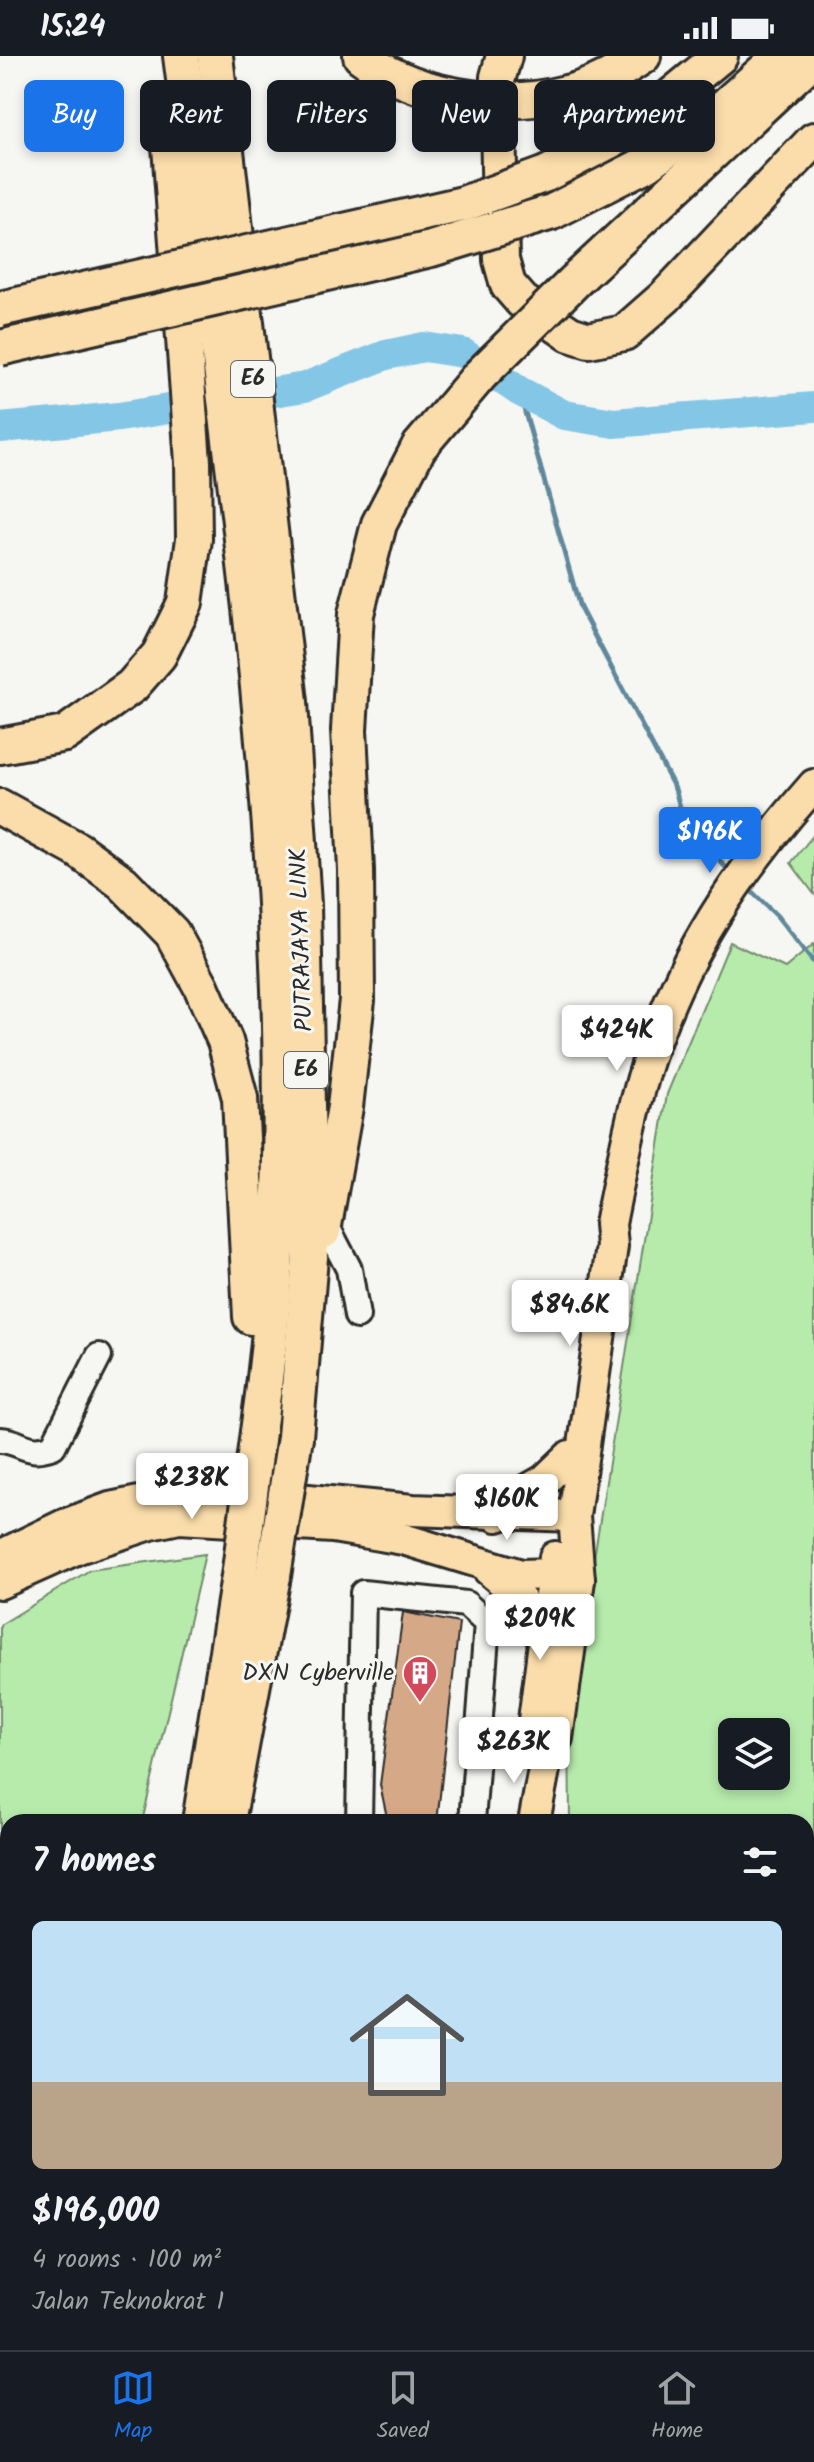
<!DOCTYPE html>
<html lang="en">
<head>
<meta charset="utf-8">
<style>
  body { margin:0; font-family:Kalam,sans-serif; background:#242831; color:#f1f3f6; height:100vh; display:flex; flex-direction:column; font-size:30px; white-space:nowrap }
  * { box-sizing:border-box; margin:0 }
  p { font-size:26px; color:#9ea1a6 }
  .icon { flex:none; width:44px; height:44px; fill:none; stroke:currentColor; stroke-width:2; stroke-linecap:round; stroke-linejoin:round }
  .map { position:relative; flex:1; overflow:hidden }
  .details { position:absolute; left:0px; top:1758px; width:814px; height:536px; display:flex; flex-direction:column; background:#171b24; border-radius:24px 24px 0 0; box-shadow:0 4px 12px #0003 }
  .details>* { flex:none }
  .hud { position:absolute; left:24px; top:24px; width:766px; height:72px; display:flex; gap:16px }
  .fabs { position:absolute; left:718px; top:1662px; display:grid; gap:16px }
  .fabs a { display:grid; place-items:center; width:72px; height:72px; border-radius:12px; background:#171b24; box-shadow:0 4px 12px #0003; font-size:40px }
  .price { position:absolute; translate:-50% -68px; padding:0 18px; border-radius:8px; background:#fff; color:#222; font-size:26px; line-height:52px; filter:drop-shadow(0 2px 4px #0008) }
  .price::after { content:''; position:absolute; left:50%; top:48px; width:24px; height:18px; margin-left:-12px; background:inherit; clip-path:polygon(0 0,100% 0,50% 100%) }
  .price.active { background:#1a73e8; color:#fff }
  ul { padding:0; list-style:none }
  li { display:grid; align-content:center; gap:16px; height:424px; padding:0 32px }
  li+li { border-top:2px solid #363941 }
  li span { display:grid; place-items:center; height:248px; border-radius:12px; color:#555 }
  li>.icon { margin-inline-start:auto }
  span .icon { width:144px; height:144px; fill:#fffc; stroke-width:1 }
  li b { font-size:34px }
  h2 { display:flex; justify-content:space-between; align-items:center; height:96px; padding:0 32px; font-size:34px }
  .tag { padding:0 28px; border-radius:12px; background:#171b24; box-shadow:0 4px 12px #0003; font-size:28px; line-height:72px }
  .tag.active { background:#1a73e8; color:#fff }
  .status { display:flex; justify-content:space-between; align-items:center; height:56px; padding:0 40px; background:#171b24; direction:ltr }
  .status svg { height:22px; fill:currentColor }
  .tab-bar { display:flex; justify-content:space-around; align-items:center; height:112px; border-top:2px solid #363941; background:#171b24; font-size:22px; color:#9ea1a6 }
  .tab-bar a { display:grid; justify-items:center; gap:4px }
  .tab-bar .active { color:#1a73e8 }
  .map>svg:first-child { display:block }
</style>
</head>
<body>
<div class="status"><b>15:24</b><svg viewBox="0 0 49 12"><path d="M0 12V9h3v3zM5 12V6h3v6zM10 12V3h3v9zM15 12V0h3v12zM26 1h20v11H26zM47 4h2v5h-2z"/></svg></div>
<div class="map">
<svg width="814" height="2294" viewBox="0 0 814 2294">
  <rect width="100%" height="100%" fill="#f6f6f2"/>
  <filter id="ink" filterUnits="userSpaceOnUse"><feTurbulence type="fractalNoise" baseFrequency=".0125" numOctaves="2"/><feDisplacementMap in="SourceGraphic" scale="16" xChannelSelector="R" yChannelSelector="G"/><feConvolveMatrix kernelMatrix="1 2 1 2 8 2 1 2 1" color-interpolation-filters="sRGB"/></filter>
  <g filter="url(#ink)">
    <g fill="#b7ebac" stroke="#718b6c" stroke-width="2" fill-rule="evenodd">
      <polygon points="814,778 814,838 791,807"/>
      <path d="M730 886 785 912 814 888V2288L795 2294H739L736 2286H806V1766H570L569 1661 667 1038ZM732 1676H776V1720H732Z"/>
      <polygon points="205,1498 142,1766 8,1766 8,2198 0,2219 0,1569 90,1514"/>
    </g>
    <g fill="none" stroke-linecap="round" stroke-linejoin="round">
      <g stroke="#60889b" stroke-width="5">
        <polyline points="519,335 580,552 675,733 684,766 732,818"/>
        <polyline points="746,830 777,860 814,907"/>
      </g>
      <polyline stroke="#84c6e5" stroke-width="30" points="0,372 119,361 305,331 386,299 424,291 463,297 519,335 564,359 614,367 814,351"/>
    </g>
    <polygon fill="#d5a987" stroke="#2b2b2b" stroke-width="2" points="403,1556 459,1567 437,1766 388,1766 380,1729"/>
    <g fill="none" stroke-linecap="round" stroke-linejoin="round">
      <g stroke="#2b2b2b" stroke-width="30">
        <g id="minor">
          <polyline points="326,1169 349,1213 357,1260"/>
          <path d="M0 1384C23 1385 26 1400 53 1390L99 1300"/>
          <polyline points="359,1766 363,1537 466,1548 487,1567 472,1766"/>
          <polyline points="513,2286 537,2294"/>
          <polyline points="612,2286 613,2294"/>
        </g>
      </g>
      <g stroke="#2b2b2b" stroke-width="36">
        <g id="major">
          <polyline points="497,1460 512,1443 545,1424 570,1400"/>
          <polyline points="0,1500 64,1469 110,1452 169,1440 217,1435 413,1454 574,1460"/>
          <path d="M489 1514C514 1534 531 1553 543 1583"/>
          <polyline points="0,1527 78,1492 151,1468 179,1462 333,1471 403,1483 521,1519 553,1518 579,1524"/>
          <polyline points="546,1703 533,1672 555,1501"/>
          <path d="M534 1766 546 1703 557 1682 579 1524 574 1460 612 1190 610 1168C625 1093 639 1016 670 946 704 865 757 794 814 729"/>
          <polyline points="705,2286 709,2294"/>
        </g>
      </g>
      <g stroke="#2b2b2b" stroke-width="40">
        <g id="highway">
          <path d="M181 0C205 184 229 367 250 552 279 825 298 1102 258 1376"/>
          <polyline points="215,0 290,646 303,849 310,1201 295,1381"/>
          <path d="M361 0C414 41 502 54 566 37 593 31 621 15 643 0"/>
          <polyline points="498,21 504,0"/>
          <polyline points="498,65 501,204 508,229 522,245 570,278 589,284 624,277 665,241 814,84"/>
          <polyline points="546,118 629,75 720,0"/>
          <polyline points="552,156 648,107 725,50 781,0"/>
          <polyline points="579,221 814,2"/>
          <polyline points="0,690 65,678 132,630 159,599 185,547 194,483 193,406 169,76"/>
          <polyline points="0,751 78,794 123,827 172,877 201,930 225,985 240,1042 251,1261"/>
          <polyline points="323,1175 345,1051 357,944 356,814 349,674 356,558 379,468 419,391"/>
          <polyline points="200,1766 240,1514"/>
          <polyline points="227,1766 273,1520"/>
          <polyline points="50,2294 53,2286"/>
          <polyline points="77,2294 80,2286"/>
        </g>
      </g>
      <use href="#minor" stroke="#f6f6f2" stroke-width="24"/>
      <use href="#major" stroke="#fbddab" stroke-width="30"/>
      <use href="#highway" stroke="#fbddab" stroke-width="34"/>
      <g stroke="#2b2b2b" stroke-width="40" stroke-linecap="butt">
        <g id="highway-bridge">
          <polyline points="0,253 463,148 546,118"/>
          <polyline points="0,292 431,193 552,156"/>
          <polyline points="419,391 480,319 579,221"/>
          <polyline points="240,1514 258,1376"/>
          <polyline points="273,1520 295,1381"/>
        </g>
      </g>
      <use href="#highway-bridge" stroke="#fbddab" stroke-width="34"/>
    </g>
  </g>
  <defs>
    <g id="building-pin" transform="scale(1.8)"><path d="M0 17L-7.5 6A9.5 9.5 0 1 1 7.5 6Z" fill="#d1495b" stroke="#f6f6f2"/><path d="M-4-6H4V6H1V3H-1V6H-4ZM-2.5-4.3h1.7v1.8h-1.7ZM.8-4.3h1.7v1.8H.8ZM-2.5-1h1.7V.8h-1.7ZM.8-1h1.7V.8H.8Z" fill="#fff"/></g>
  </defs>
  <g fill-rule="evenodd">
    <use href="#building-pin" x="420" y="1617"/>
  </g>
  <g text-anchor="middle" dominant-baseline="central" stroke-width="6" stroke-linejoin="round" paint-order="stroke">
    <g fill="#f6f6f2" stroke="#686867" stroke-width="2">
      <rect x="231" y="305" width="44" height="36" rx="6"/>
      <rect x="284" y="996" width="44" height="36" rx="6"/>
    </g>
    <g font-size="22" font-weight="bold" fill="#2b2b2b">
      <text x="253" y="323">E6</text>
      <text x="306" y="1014">E6</text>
    </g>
    <g font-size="24" fill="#2b2b2b" stroke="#f6f6f2">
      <text transform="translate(302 884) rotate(-92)">PUTRAJAYA LINK</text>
    </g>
    <g font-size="24" fill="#2b2b2b" stroke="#f6f6f2" text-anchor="end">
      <text x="394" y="1617">DXN Cyberville</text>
    </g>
  </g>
</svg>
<div class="fabs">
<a><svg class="icon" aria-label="layers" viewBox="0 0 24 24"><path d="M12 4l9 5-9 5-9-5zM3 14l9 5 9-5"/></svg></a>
</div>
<b class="price active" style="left:710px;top:819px">$196K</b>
<b class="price" style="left:617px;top:1017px">$424K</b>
<b class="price" style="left:570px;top:1292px">$84.6K</b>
<b class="price" style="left:192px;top:1465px">$238K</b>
<b class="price" style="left:507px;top:1486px">$160K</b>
<b class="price" style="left:540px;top:1606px">$209K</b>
<b class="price" style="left:514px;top:1729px">$263K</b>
<div class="hud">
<a class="tag active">Buy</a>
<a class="tag">Rent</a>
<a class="tag">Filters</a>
<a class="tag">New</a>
<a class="tag">Apartment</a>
</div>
<section class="details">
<h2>7 homes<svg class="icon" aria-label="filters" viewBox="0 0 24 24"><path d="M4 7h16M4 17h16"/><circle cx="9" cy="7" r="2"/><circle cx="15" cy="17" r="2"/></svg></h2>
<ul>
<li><span style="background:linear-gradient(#bfe0f5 65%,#b9a48a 0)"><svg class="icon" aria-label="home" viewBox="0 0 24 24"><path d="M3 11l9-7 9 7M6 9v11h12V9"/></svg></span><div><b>$196,000</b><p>4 rooms · 100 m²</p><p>Jalan Teknokrat 1</p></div></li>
</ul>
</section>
</div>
<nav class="tab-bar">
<a class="active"><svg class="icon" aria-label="map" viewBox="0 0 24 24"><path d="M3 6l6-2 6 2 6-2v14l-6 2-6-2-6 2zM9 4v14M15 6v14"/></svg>Map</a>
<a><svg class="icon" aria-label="saved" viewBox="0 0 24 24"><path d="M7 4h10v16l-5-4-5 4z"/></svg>Saved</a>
<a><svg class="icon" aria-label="home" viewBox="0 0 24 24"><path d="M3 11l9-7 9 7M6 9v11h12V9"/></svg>Home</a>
</nav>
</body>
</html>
